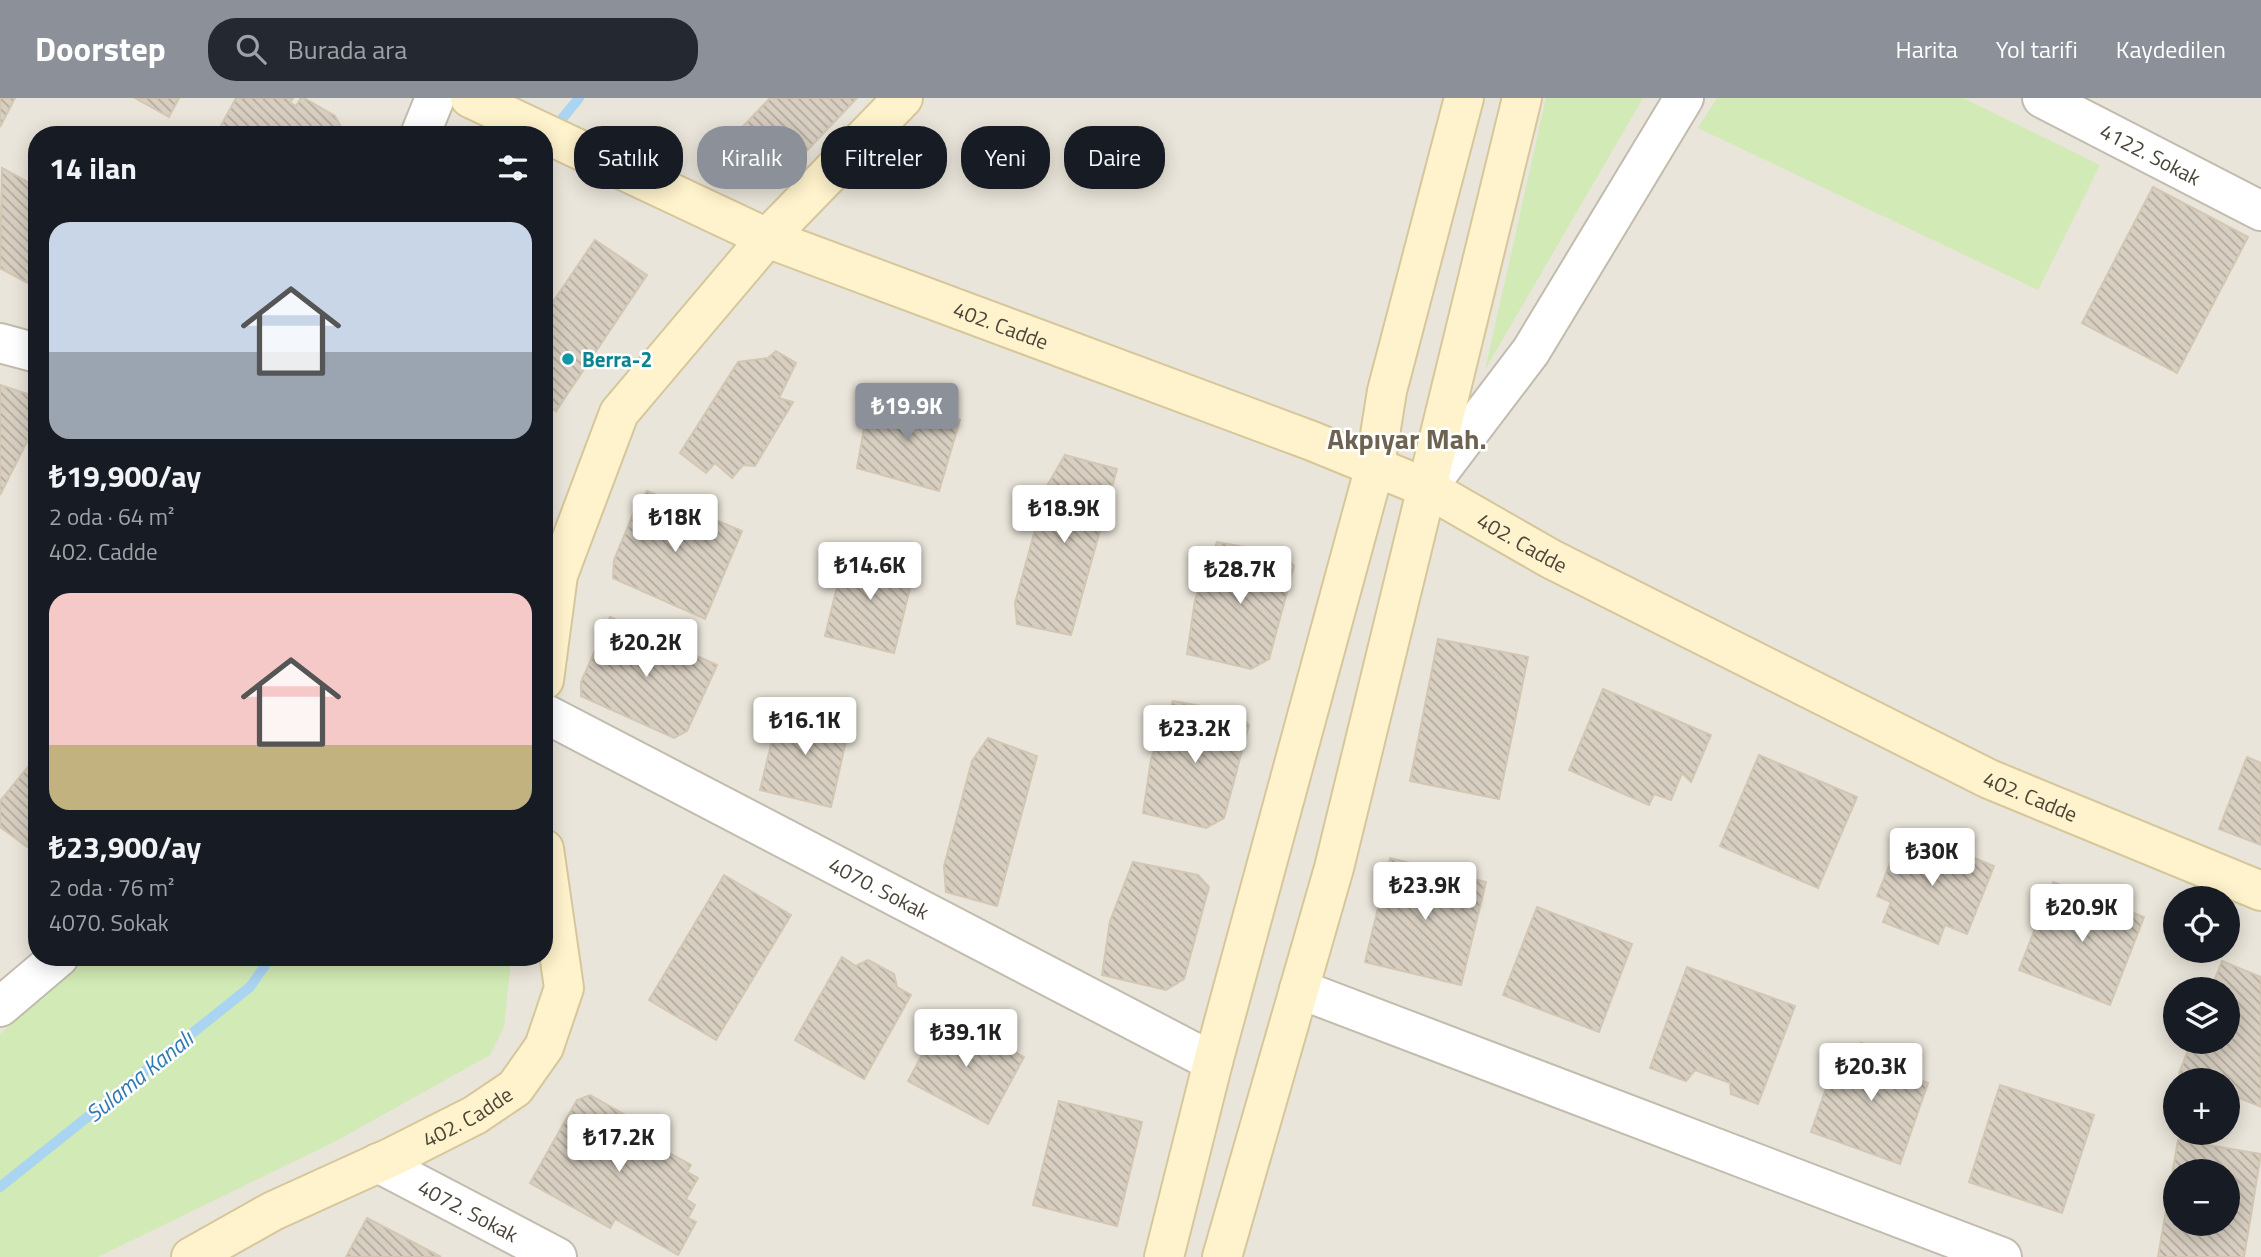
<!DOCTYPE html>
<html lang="tr">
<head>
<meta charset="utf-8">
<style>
  body { margin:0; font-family:"Titillium Web",sans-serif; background:#242831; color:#f1f3f6; height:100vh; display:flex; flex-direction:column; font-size:26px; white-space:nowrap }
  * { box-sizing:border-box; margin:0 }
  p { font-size:23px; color:#9ea1a6 }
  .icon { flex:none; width:38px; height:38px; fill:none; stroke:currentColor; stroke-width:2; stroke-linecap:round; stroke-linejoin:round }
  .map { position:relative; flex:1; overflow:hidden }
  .side { position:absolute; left:28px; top:28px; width:525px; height:840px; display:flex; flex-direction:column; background:#171b24; border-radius:28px; box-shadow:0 4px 18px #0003 }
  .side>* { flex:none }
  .banner { position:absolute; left:574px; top:28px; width:665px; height:63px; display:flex; gap:14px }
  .controls { position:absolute; left:2163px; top:788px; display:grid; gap:14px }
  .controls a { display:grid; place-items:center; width:77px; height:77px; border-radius:50%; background:#171b24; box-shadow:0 4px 18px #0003; font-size:35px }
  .price { position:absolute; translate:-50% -60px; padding:0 16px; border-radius:7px; background:#fff; color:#222; font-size:23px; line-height:46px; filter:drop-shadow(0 2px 4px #0008) }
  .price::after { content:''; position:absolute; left:50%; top:42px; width:21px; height:16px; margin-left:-10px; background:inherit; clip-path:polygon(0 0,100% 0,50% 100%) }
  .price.active { background:#8c9099; color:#fff }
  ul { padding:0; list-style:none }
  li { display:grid; align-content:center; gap:14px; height:371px; padding:0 21px }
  li span { display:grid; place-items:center; height:217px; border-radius:21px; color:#555 }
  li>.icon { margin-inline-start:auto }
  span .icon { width:126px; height:126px; fill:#fffc; stroke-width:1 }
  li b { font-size:30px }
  h2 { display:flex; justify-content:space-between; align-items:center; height:84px; padding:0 21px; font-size:30px }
  .tag { padding:0 24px; border-radius:28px; background:#171b24; box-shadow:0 4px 18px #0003; font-size:24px; line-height:63px }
  .tag.active { background:#8c9099; color:#fff }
  header { display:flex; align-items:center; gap:42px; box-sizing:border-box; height:98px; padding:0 35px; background:#8c9099; color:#fff }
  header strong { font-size:33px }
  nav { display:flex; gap:38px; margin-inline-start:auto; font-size:24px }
  .search { width:490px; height:63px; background:#242831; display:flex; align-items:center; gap:18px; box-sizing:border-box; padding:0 24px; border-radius:28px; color:#9ea1a6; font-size:26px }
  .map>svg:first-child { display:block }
</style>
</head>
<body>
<header>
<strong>Doorstep</strong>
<div class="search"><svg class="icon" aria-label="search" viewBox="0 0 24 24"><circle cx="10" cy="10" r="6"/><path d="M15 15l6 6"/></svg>Burada ara</div>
<nav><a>Harita</a><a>Yol tarifi</a><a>Kaydedilen</a></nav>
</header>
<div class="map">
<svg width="2261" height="1159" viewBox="0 0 2261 1159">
  <defs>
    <pattern id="building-back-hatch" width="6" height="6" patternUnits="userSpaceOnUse" patternTransform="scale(1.75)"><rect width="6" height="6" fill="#d8cfc1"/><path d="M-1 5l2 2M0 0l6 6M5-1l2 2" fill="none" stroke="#b1aa9e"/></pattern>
  </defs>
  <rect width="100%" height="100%" fill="#f6f3ec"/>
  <path fill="#eae5da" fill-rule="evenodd" d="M0 0H2261V1159H0ZM37 37H544V859H37ZM2175 800H2228V852H2175ZM2175 891H2228V943H2175ZM2175 982H2228V1034H2175ZM2175 1073H2228V1125H2175Z"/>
  <g fill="#d2eab5">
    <polygon points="1546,0 1643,0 1485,272"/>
    <polygon points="1717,0 1963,0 2100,67 2038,192 1698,30"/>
    <polygon points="84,859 508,859 510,872 504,929 490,957 336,1043 98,1159 0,1159 0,936"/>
  </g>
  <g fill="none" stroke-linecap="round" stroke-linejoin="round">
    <g stroke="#a9d4f2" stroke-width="10">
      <polyline points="552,33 579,0"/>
      <polyline points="0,1089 250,889 271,859"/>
    </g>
  </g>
  <g fill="url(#building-back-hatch)" stroke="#d3c7b4" stroke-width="2" fill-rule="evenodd">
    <polygon points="0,0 15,0 0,29"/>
    <polygon points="135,0 179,0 169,19"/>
    <polygon points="236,0 293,0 290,5 296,8 301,0 304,0 335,18 344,34 342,37 216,37"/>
    <polygon points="770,0 857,0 779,82 733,39"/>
    <polygon points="2,70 37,89 37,190 0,170"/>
    <polygon points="2153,89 2248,139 2177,275 2082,225"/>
    <polygon points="595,142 647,177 556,313 544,305 544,217"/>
    <polygon points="776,253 796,265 779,300 793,304 755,368 743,367 732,380 715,365 706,375 680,355 738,264 768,260"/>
    <polygon points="0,287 37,299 37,324 0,397"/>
    <polygon points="870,297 960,322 939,393 857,370"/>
    <polygon points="1065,357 1117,371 1071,537 1017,526 1015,505 1047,388"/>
    <polygon points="647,393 742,433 705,521 613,480 614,462 636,409"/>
    <polygon points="1217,444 1283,456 1294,468 1269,561 1251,571 1187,556 1195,502"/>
    <polygon points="846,452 915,470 894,555 825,538"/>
    <polygon points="610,519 717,567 687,633 674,640 581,598 581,584"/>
    <polygon points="1438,541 1528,559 1499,701 1410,683"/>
    <polygon points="1603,591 1711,637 1691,684 1682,675 1671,702 1654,696 1649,707 1569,672"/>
    <polygon points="1173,603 1238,615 1249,627 1224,720 1206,730 1143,715 1151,661"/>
    <polygon points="780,609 850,625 831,709 760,692"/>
    <polygon points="988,640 1037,658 997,808 946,794 944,768 972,663"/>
    <polygon points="1759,657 1857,699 1818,790 1720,748"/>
    <polygon points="37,658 37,756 0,729 0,703"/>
    <polygon points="2247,659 2261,665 2261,747 2219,731"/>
    <polygon points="1904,731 1994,768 1967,836 1945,827 1938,846 1883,824 1891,804 1877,798"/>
    <polygon points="1390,760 1486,784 1461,887 1365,864"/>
    <polygon points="1133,764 1198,777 1209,789 1184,881 1166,892 1102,877 1110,823"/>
    <polygon points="724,777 791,817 716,942 649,902"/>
    <polygon points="2053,784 2144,819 2110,907 2019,872"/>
    <polygon points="1537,809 1632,846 1599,934 1503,897"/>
    <polygon points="842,859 856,868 868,862 894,876 897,889 911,897 864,981 795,942"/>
    <polygon points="2222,863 2261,879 2261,1009 2228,995 2228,982 2196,982 2179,975 2192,943 2228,943 2228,891 2211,891"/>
    <polygon points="1687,869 1795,908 1758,1006 1731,996 1730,985 1695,972 1686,983 1650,970"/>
    <polygon points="944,916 1024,959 988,1026 908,983"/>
    <polygon points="1861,945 1919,965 1910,979 1928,985 1900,1066 1811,1034 1839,953 1856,959"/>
    <polygon points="2000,987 2094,1017 2062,1115 1969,1084"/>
    <polygon points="590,997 661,1037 655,1047 691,1067 687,1074 698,1080 686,1101 695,1107 688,1120 696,1124 678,1157 615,1121 610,1130 530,1085 577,1002"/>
    <polygon points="1059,1003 1142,1024 1117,1128 1033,1107"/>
    <path d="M2178 1042 2261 1056 2244 1159H2158ZM2175 1073H2228V1125H2175Z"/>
    <polygon points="367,1120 441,1159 346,1159"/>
  </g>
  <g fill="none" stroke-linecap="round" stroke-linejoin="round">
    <g stroke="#c2bbae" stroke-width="42">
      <g id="street">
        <path id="s1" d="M2042 0 2261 113"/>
        <polyline points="420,37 435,0"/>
        <polyline points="0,245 37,255"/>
        <polyline points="1427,390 1531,253 1684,0"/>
        <path id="s2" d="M544 615 1213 964"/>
        <polyline points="1299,891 2002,1159"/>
        <polyline points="0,909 59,859"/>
        <path id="s3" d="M378 1065 557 1159"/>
      </g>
    </g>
    <g stroke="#d6c79b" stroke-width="42">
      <g id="secondary">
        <path id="s4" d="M470 0 767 140 1312 343 1427 390 1551 461 1989 681 2261 793"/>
        <polyline points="544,582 558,477 619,315 767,140 903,0"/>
        <path id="s5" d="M191 1159 273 1113 394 1058 475 1017 515 990 544 949 564 890 544 751"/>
        <polyline points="1164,1159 1213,964 1375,368 1387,293 1464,0"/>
        <polyline points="1222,1159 1334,770 1522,0"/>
      </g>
    </g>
    <use href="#street" stroke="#fff" stroke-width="38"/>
    <use href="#secondary" stroke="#fff3cd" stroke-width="38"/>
  </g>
  <circle fill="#0f9aa8" stroke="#fff" stroke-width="2.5" cx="568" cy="261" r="7"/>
  <g text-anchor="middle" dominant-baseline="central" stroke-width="5" stroke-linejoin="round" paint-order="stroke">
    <g font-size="21" fill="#4b4439" stroke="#fff">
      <text stroke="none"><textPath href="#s1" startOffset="122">4122. Sokak</textPath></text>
      <text stroke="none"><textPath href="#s4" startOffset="578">402. Cadde</textPath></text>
      <text stroke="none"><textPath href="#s4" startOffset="1144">402. Cadde</textPath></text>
      <text stroke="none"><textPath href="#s4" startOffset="1712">402. Cadde</textPath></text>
      <text stroke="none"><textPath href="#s2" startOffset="378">4070. Sokak</textPath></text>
      <text stroke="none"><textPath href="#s5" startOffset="310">402. Cadde</textPath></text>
      <text stroke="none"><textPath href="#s3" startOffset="102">4072. Sokak</textPath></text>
    </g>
    <g font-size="21" font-weight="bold" fill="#0d838f" stroke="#fff" text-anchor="start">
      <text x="582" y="261">Berra-2</text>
    </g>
    <g font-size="23" font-style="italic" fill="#2e7ab2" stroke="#fff">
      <text transform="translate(139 978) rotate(-39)">Sulama Kanalı</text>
    </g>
    <g font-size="28" font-weight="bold" fill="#6e6250" stroke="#fff">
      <text x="1407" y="340">Akpıyar Mah.</text>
    </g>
  </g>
</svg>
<div class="controls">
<a><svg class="icon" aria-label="locate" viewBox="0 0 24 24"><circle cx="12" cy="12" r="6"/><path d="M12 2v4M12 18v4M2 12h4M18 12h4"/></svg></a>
<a><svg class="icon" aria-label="layers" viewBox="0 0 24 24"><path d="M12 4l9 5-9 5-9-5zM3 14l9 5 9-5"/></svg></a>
<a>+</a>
<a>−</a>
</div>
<b class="price active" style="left:907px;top:345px">₺19.9K</b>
<b class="price" style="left:1064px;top:447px">₺18.9K</b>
<b class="price" style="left:675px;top:456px">₺18K</b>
<b class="price" style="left:870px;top:504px">₺14.6K</b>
<b class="price" style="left:1240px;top:508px">₺28.7K</b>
<b class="price" style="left:646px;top:581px">₺20.2K</b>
<b class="price" style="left:805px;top:659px">₺16.1K</b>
<b class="price" style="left:1195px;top:667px">₺23.2K</b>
<b class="price" style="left:1932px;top:790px">₺30K</b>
<b class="price" style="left:1425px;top:824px">₺23.9K</b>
<b class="price" style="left:2082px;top:846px">₺20.9K</b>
<b class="price" style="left:966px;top:971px">₺39.1K</b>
<b class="price" style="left:1871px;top:1005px">₺20.3K</b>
<b class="price" style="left:619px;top:1076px">₺17.2K</b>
<div class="banner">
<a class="tag">Satılık</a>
<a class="tag active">Kiralık</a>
<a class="tag">Filtreler</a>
<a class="tag">Yeni</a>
<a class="tag">Daire</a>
</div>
<section class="side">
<h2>14 ilan<svg class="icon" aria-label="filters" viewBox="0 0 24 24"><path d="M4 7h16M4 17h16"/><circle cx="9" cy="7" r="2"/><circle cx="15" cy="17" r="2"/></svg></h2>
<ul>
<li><span style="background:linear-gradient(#c9d6e8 60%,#9aa5b1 0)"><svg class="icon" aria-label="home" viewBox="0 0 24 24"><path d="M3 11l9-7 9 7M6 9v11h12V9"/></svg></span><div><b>₺19,900/ay</b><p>2 oda · 64 m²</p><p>402. Cadde</p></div></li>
<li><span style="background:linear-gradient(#f6c9c9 70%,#c2b280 0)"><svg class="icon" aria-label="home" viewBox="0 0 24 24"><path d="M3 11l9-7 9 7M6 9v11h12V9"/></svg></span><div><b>₺23,900/ay</b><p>2 oda · 76 m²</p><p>4070. Sokak</p></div></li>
</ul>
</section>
</div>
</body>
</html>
